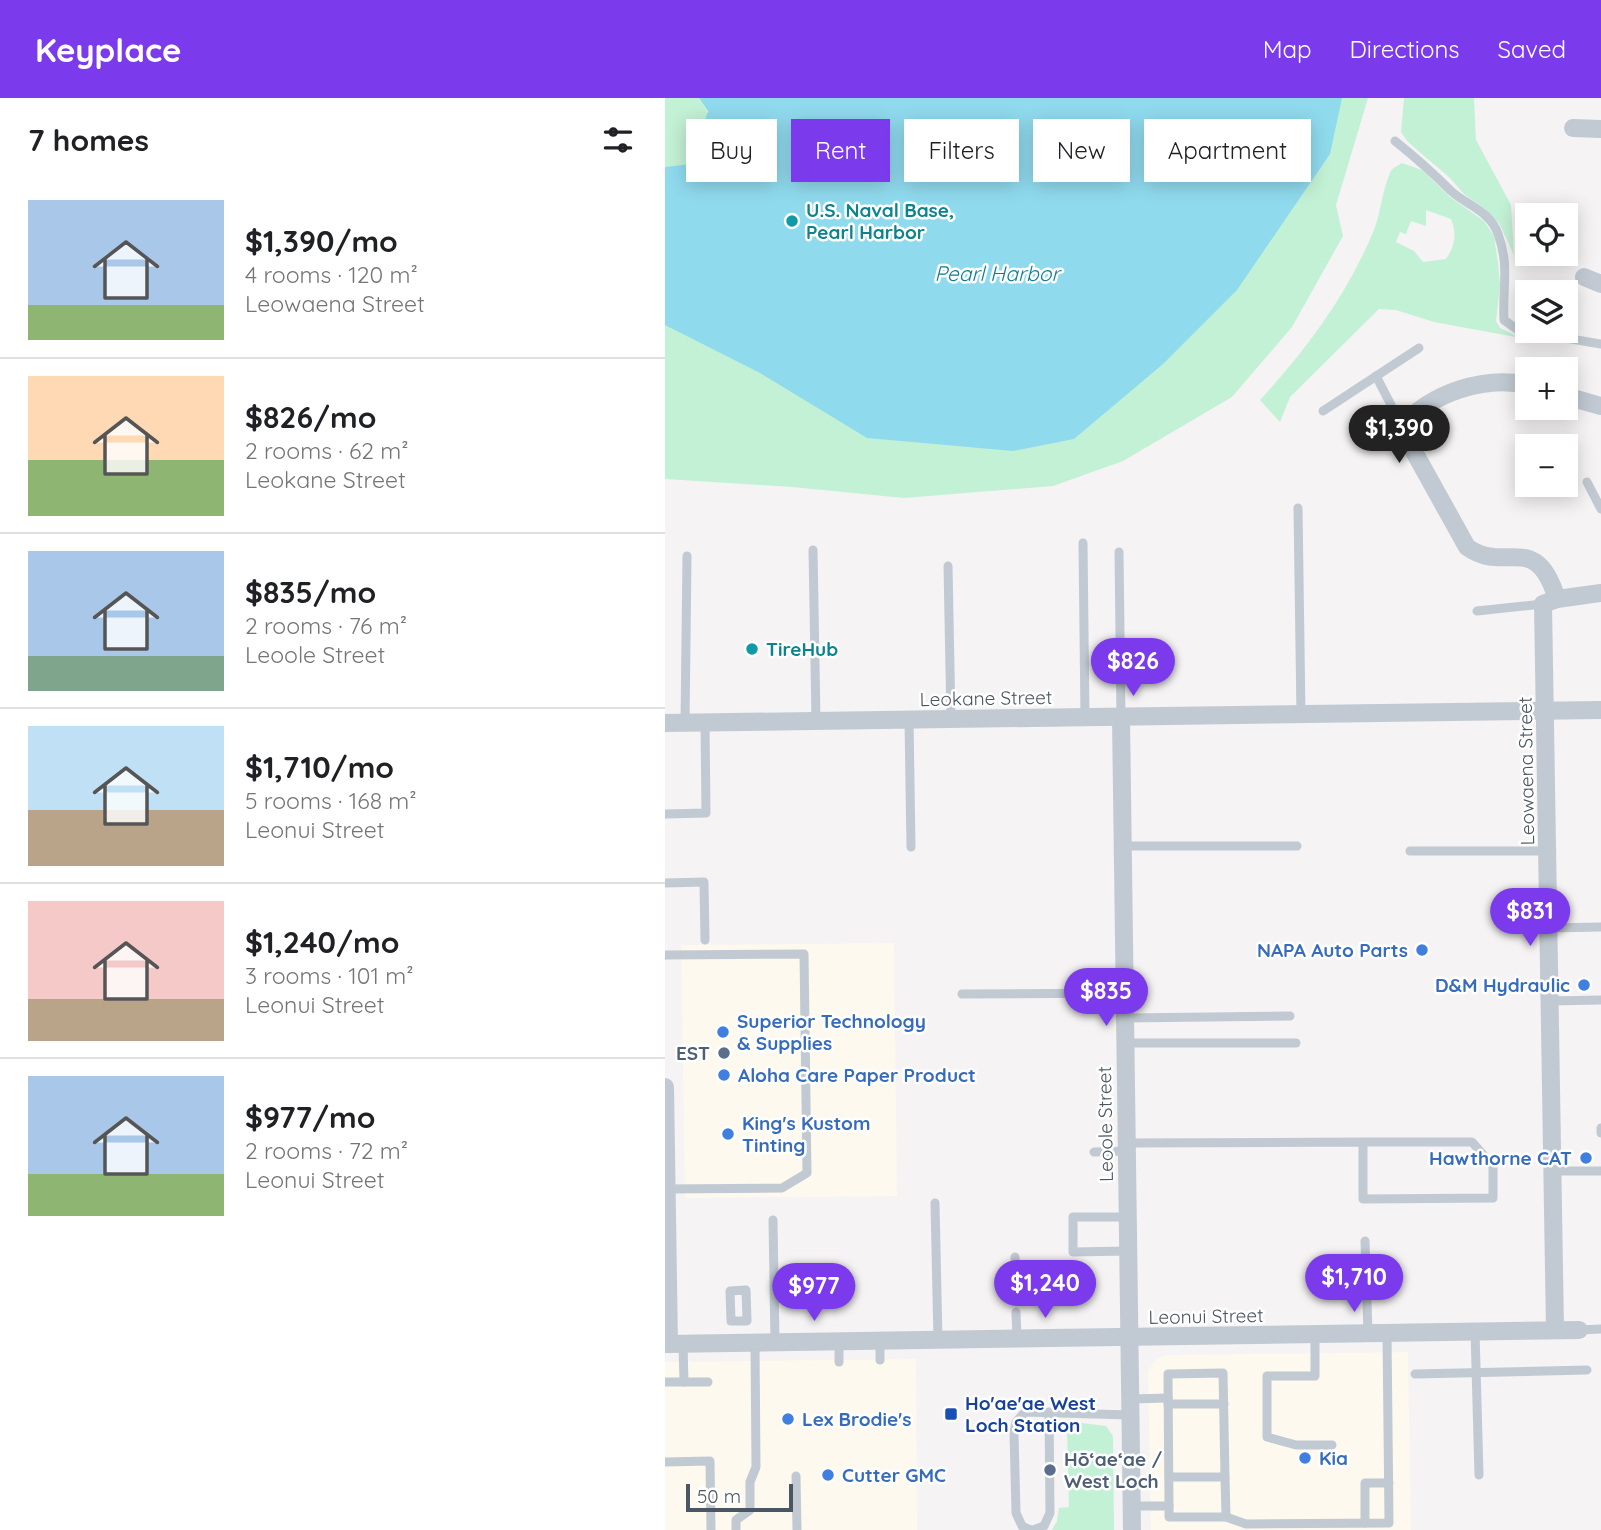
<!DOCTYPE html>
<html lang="en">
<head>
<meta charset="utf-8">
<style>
  body { margin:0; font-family:Quicksand,sans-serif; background:#f2f2f2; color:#202124; height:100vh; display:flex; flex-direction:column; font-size:26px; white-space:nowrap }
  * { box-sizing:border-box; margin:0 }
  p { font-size:23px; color:#757577 }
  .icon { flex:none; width:38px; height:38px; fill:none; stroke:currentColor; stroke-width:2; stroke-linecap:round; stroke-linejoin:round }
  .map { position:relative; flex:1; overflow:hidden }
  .side { display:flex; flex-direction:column; background:#fff; width:665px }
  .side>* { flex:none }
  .banner { position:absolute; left:21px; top:21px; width:665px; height:63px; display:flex; gap:14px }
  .tools { position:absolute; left:850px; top:105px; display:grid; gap:14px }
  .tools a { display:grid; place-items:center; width:63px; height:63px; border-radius:0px; background:#fff; box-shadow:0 4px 18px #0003; font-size:35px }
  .scale { position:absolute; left:21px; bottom:18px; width:107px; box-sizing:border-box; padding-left:7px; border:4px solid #4a5661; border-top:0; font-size:19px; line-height:24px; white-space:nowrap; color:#4a5661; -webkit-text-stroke:5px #fff; paint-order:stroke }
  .price { position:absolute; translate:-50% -60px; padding:0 16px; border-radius:24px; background:#7c3aed; color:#fff; font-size:23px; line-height:46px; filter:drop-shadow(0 2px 4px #0008) }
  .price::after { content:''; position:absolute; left:50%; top:42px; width:21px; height:16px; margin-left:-10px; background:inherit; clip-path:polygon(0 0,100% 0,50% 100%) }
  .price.current { background:#222; color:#fff }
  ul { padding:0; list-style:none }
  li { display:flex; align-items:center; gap:21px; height:175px; padding:0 28px }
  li+li { border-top:2px solid #e0e0e0 }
  li span { display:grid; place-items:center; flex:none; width:196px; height:140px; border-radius:0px; color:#555 }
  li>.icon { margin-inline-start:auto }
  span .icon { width:84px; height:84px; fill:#fffc; stroke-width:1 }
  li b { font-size:30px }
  h2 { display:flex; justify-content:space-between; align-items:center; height:84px; padding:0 28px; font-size:30px }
  .tag { padding:0 24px; border-radius:0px; background:#fff; box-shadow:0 4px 18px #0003; font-size:24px; line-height:63px }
  .tag.current { background:#7c3aed; color:#fff }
  header { display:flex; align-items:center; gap:42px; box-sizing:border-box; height:98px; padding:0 35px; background:#7c3aed; color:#fff }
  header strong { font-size:33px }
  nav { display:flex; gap:38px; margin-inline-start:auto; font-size:24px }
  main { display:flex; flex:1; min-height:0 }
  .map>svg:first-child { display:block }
</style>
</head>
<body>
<header>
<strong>Keyplace</strong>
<nav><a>Map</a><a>Directions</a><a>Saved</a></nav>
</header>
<main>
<section class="side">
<h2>7 homes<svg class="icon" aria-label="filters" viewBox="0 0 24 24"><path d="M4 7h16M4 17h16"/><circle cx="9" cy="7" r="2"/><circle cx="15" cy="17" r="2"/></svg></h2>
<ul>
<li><span style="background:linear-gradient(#a9c7e8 75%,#8fb573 0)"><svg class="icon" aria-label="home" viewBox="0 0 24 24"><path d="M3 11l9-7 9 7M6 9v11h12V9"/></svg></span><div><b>$1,390/mo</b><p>4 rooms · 120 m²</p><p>Leowaena Street</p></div></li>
<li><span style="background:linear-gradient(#ffd9b3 60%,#8fb573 0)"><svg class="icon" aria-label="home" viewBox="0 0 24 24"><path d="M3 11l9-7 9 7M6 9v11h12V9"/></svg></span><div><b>$826/mo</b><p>2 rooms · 62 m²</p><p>Leokane Street</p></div></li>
<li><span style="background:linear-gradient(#a9c7e8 75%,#7fa58c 0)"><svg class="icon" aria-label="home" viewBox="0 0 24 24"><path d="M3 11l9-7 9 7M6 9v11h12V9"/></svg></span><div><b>$835/mo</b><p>2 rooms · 76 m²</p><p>Leoole Street</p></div></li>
<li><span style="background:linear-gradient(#bfe0f5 60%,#b9a48a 0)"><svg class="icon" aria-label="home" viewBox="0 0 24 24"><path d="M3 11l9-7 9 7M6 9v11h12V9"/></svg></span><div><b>$1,710/mo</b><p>5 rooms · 168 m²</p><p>Leonui Street</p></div></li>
<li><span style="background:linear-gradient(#f6c9c9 70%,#b9a48a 0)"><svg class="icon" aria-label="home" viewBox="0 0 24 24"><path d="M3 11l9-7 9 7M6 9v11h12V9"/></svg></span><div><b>$1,240/mo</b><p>3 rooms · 101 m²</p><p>Leonui Street</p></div></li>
<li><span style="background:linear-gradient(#a9c7e8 70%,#8fb573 0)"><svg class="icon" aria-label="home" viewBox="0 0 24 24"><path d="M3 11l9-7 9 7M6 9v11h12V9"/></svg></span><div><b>$977/mo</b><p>2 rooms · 72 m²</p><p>Leonui Street</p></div></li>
</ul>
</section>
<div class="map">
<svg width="936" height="1432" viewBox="0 0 936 1432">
  <rect width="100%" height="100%" fill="#f5f3f3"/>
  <g fill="#fdf9ef">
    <polygon points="229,845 232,1098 20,1100 16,847"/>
    <polygon points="743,1254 746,1432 486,1432 483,1273 492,1260 503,1257"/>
    <polygon points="251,1261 252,1432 0,1432 0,1264"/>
  </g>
  <g fill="#c3f1d5" fill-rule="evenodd">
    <polygon points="0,0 34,0 42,12 47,71 664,0 703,0 671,107 678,138 627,229 567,299 458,363 388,388 239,400 127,389 0,381"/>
    <polygon points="739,0 809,0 811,42 846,107 849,157 834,125 820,111 799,96 785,80 743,44 736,34"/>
    <path d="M737 65 757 72 785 99 819 123 829 138 833 165 835 186 831 223 835 230 856 240 769 224 731 212 714 211 625 299 615 324 595 302C642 251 682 197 709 132 716 114 717 93 725 75 727 70 732 68 737 65ZM761 112 786 121C792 136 790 148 781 161L758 164 749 153 731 144 735 134 741 136 746 123 761 128Z"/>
    <polygon points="401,1323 441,1328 448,1338 449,1432 387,1432 392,1423 394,1410 404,1409 402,1333 392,1332 395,1325"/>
  </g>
  <polygon fill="#90daee" points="34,0 677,0 665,56 572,192 498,266 409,341 348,353 202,340 95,275 0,227 0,69 27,66 43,13"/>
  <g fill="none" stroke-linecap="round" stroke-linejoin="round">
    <g stroke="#c1cad2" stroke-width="9">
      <path d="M730 43C750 59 768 75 786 93 803 108 825 113 833 136 845 169 837 190 839 222L853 232 936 246"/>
      <polyline points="711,278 737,328"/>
      <polyline points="658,313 754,250"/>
      <polyline points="922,384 936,411"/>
      <polyline points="633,410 636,617"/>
      <polyline points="418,445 420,620"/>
      <polyline points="148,452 151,623"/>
      <polyline points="454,454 456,620"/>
      <polyline points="283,468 286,622"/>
      <polyline points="812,513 878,506"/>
      <polyline points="244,622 246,749"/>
      <polyline points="20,625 22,458"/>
      <polyline points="0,716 41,715 40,625"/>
      <polyline points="457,748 632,748"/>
      <polyline points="745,753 883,753"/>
      <polyline points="0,785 39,784 40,842"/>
      <polyline points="884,830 936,829"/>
      <polyline points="0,857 139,856 142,1075 117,1090 1,1091"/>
      <polyline points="297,896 459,895"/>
      <polyline points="885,903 936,902"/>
      <polyline points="460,920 625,918"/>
      <polyline points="460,945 631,945"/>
      <polyline points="936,1030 936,1035"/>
      <polyline points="461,1045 698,1044 698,1101 828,1100 828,1068 807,1044 698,1044"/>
      <polyline points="429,1054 462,1053"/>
      <polyline points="888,1073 936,1073"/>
      <polyline points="270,1105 273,1243"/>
      <polyline points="463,1119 408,1119 408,1154 463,1153"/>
      <polyline points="108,1122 110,1245"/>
      <polyline points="700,1143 703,1235"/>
      <polyline points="350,1159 351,1196"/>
      <polygon points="81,1192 82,1223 66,1223 65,1193"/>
      <polyline points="351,1214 352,1242"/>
      <polyline points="914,1232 936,1231"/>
      <polyline points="810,1233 814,1377"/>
      <polyline points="650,1236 650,1278 602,1278 602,1339 631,1347 667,1347"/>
      <polyline points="215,1243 215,1262"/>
      <polyline points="174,1244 174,1264"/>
      <polyline points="750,1276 922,1272"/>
      <polyline points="0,1284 19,1284 18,1246"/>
      <polyline points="19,1284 43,1284"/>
      <polyline points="465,1301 503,1300"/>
      <polyline points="503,1306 559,1306"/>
      <polyline points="0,1364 45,1363 46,1432"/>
      <polyline points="131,1378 132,1432"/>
      <polyline points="504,1379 560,1379 561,1419"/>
      <polyline points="467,1408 504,1408 504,1419 561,1419 581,1426 724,1425 722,1235"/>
      <polyline points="504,1408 503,1276 558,1275 560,1379"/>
      <polyline points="700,1425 700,1385 724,1385"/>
      <polyline points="71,1432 71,1422 85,1412 85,1384 91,1369 90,1245"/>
      <polyline points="366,1432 357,1428 351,1415 349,1335 351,1324 360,1314 465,1317"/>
      <polyline points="368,1432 379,1428 385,1415 384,1314"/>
    </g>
    <g stroke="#c1cad2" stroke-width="18">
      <polyline points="908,30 936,31"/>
      <polyline points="919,179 936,186"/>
      <path d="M863 287C819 277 767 295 737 328L742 341 802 449C841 477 870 431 892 501"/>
      <polyline points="901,298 936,308"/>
      <polyline points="456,620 467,1432"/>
      <polyline points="0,625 936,612"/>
      <polyline points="0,989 4,1246"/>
      <polyline points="890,1232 878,506 892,501 936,495"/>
      <polyline points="0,1246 914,1232"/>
    </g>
  </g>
  <g fill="#0f9aa8" stroke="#fff" stroke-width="2.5">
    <circle cx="127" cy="123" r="7"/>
    <circle cx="87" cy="551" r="7"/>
  </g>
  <g fill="#3f7fe0" stroke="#fff" stroke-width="2.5">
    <circle cx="757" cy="852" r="7"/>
    <circle cx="919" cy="887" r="7"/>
    <circle cx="58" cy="934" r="7"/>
    <circle cx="59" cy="977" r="7"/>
    <circle cx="63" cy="1036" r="7"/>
    <circle cx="921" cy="1060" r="7"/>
    <circle cx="123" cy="1321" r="7"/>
    <circle cx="640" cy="1360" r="7"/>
    <circle cx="163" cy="1377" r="7"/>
  </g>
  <g fill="#5c6f8a" stroke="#fff" stroke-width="2.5">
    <circle cx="59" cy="955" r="7"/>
    <circle cx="385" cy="1372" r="7"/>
  </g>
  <rect fill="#1a4fb4" stroke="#fff" stroke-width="2.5" x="279" y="1309" width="14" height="14" rx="3.5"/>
  <g text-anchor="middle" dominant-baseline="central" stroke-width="5" stroke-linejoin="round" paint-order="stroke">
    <g font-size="19" font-weight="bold" fill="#0d838f" stroke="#fff" text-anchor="start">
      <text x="141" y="112">U.S. Naval Base,<tspan x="141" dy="22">Pearl Harbor</tspan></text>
      <text x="101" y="551">TireHub</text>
    </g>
    <g font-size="19" fill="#4a5661" stroke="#fff">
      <text transform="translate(321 600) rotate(-1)">Leokane Street</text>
      <text transform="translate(861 673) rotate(-91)">Leowaena Street</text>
      <text transform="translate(440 1026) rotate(-91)">Leoole Street</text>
      <text transform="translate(541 1218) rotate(-1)">Leonui Street</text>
    </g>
    <g font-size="19" font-weight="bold" fill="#366cbe" stroke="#fff" text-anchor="start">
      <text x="743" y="852" text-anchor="end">NAPA Auto Parts</text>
      <text x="905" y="887" text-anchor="end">D&amp;M Hydraulic</text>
      <text x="72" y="923">Superior Technology<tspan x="72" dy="22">&amp; Supplies</tspan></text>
      <text x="73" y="977">Aloha Care Paper Product</text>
      <text x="77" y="1025">King's Kustom<tspan x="77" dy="22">Tinting</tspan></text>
      <text x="907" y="1060" text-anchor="end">Hawthorne CAT</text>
      <text x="137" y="1321">Lex Brodie's</text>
      <text x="654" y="1360">Kia</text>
      <text x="177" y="1377">Cutter GMC</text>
    </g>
    <g font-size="19" font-weight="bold" fill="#4e5e75" stroke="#fff" text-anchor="end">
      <text x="45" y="955">EST</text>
      <text x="399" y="1361" text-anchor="start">Hō‘ae‘ae /<tspan x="399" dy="22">West Loch</tspan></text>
    </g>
    <g font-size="19" font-weight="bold" fill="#164399" stroke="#fff" text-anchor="start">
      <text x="300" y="1305">Ho'ae'ae West<tspan x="300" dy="22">Loch Station</tspan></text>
    </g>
    <g font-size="21" font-style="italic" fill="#0c7c9b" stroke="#fff">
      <text x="332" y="175">Pearl Harbor</text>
    </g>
  </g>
</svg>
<div class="tools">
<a><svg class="icon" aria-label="locate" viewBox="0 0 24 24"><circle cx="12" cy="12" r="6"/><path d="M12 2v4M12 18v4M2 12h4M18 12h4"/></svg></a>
<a><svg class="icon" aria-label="layers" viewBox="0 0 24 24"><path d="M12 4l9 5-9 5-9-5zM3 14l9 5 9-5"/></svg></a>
<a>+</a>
<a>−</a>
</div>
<div class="scale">50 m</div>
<b class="price current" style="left:734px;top:367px">$1,390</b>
<b class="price" style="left:468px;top:600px">$826</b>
<b class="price" style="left:865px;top:850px">$831</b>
<b class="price" style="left:441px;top:930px">$835</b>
<b class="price" style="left:689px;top:1216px">$1,710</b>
<b class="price" style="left:380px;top:1222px">$1,240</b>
<b class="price" style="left:149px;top:1225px">$977</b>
<div class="banner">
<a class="tag">Buy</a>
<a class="tag current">Rent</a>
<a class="tag">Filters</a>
<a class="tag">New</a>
<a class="tag">Apartment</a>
</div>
</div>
</main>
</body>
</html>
